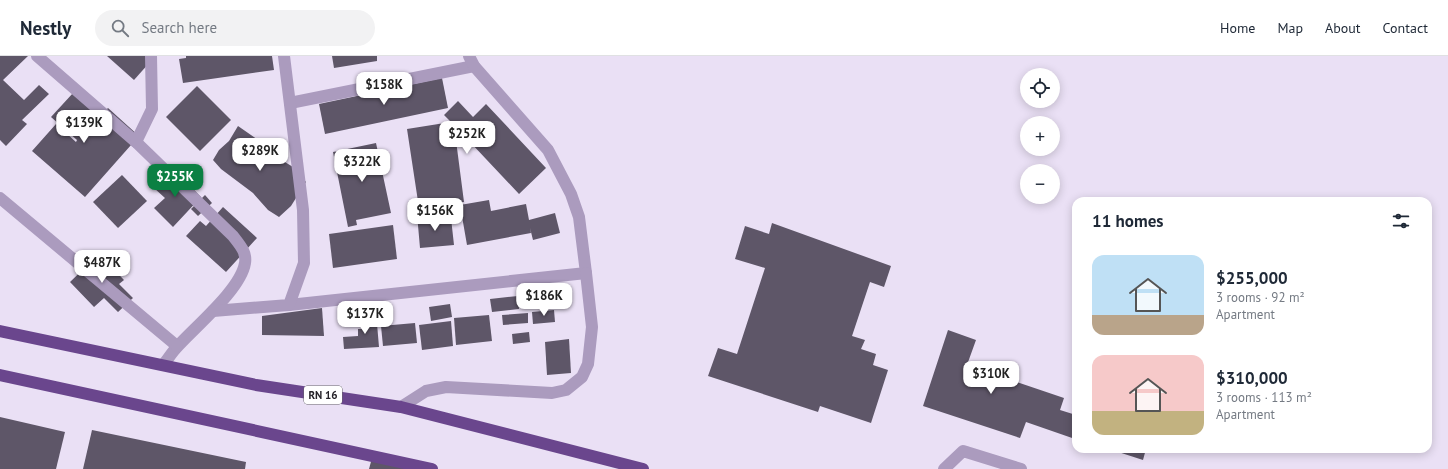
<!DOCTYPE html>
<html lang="en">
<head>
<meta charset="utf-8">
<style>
  body { margin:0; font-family:"PT Sans",sans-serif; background:#f2f2f3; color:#1f2937; height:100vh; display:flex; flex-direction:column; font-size:15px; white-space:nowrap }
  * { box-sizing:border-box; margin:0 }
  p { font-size:13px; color:#747a83 }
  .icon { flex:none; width:22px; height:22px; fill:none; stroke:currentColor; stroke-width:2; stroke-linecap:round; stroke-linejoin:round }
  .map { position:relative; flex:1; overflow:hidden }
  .details { position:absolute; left:1072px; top:141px; width:360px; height:256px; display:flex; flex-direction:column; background:#fff; border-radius:12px; box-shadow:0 2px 10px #0003 }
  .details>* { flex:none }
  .buttons { position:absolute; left:1020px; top:12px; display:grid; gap:8px }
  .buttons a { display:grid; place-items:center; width:40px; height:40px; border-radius:50%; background:#fff; box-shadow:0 2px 10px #0003; font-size:20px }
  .price { position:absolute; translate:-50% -34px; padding:0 9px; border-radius:8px; background:#fff; color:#222; font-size:13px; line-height:26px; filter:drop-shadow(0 1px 2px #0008) }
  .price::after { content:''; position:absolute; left:50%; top:24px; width:12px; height:9px; margin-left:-6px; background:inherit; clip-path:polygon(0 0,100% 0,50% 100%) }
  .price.current { background:#0b8043; color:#fff }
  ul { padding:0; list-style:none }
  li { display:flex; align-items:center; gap:12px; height:100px; padding:0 20px }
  li span { display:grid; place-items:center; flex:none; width:112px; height:80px; border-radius:12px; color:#555 }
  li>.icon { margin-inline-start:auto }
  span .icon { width:48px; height:48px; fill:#fffc; stroke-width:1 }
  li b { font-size:17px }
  h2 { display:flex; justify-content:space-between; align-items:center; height:48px; padding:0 20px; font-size:17px }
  header { display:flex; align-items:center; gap:24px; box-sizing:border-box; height:56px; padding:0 20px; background:#fff; border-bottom:1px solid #e0e1e3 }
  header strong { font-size:19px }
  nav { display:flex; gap:22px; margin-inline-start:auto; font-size:14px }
  .search { width:280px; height:36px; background:#f2f2f3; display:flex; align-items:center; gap:10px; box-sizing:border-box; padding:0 14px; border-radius:22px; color:#747a83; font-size:15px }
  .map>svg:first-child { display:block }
</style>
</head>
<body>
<header>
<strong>Nestly</strong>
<div class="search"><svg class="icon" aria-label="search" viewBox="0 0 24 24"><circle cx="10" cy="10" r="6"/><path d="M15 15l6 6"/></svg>Search here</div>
<nav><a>Home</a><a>Map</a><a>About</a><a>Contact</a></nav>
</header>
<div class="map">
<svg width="1448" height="413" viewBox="0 0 1448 413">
  <rect width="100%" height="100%" fill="#eae0f5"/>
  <g fill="#5e5668">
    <polygon points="0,0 28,0 3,24 24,44 39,29 49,38 22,64 27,68 6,90 0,84"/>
    <polygon points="107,0 149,0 150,6 134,24"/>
    <polygon points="186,0 272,0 274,14 183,27 179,3 186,2"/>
    <polygon points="332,0 377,0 377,5 334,12"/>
    <polygon points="442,22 448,52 325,78 319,48"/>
    <polygon points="197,30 231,64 200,95 166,61"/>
    <polygon points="73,37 99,61 108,52 139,80 85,141 32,95 56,68 76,86 77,84 51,61"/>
    <polygon points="458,45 473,61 486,48 546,112 519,138 454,69 464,146 419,152 407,73 451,66 444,59"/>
    <polygon points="238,70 271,93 280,103 293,111 306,126 291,150 279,161 268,154 253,137 221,113 213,104 219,94 229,85"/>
    <polygon points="376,87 391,157 356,164 357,169 348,171 333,96"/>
    <polygon points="173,113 201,141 173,171 154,152 165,142 154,132"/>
    <polygon points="122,119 147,145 118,172 93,146"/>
    <polygon points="205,139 212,147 198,160 191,153"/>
    <polygon points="489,144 491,155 526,148 529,164 555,157 560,177 533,184 530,172 531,177 467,189 460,149"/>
    <polygon points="223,151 257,182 226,216 186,180 200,165 206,170"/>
    <polygon points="427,157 428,165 451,162 454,189 420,192 417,158"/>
    <polygon points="772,167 891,210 884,231 870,226 852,280 865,284 861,293 876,298 873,309 888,314 871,367 820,350 818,356 708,320 718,292 737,298 765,212 735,203 745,170 769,178"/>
    <polygon points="393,169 397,203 333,212 329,178"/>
    <polygon points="99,198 124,224 119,228 133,242 118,256 104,242 94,251 70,226"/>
    <polygon points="518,240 519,253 492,256 490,243"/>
    <polygon points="450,248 452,261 431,265 429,251"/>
    <polygon points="322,252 324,280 262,279 262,260"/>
    <polygon points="554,254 555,266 533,268 532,256"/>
    <polygon points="376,256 379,291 344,293 343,281 358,280 358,273 365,273 363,258"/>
    <polygon points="528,257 528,267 503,269 502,259"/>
    <polygon points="489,259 492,285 456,289 454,262"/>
    <polygon points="451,265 453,290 422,294 419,269"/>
    <polygon points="415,267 417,287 383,290 381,270"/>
    <polygon points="948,274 976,284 967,309 1064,342 1060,354 1076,359 1075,383 1026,366 1020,382 923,350"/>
    <polygon points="529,276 530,286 513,288 512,278"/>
    <polygon points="569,283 571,317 547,319 545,286"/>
    <polygon points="0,361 65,376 56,413 0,413"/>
    <polygon points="92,374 246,406 245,413 83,413"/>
    <polygon points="1109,393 1146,393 1143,404"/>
    <polygon points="372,402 418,413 369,413"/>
  </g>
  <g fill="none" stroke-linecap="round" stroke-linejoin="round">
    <polyline stroke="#ab9bbe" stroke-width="12" points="944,413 963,395 1021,413"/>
    <g stroke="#ab9bbe" stroke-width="12">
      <path d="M37 0 136 86 233 180C239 188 247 196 245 207 241 233 196 270 178 290 172 296 168 303 163 309"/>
      <polyline points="290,47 474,10"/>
      <polyline points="136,86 152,53 151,0"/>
      <polyline points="0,142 177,290"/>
      <polyline points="289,249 586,217 579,161 571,138 548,94 474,10 469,0"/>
      <polyline points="213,255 289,249 304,207 303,154 284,0"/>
      <polyline points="401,351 426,335 446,331 552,337 566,334 582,321 588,308 592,271 586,217"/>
    </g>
    <g stroke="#6a468d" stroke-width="12">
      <polyline points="0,275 256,329 401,351 643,413"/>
      <polyline points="0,319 432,413"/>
    </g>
  </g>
  <g text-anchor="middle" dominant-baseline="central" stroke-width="4" stroke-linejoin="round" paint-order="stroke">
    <rect fill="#fff" stroke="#666469" stroke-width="1" x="304" y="330" width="38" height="18" rx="3"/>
    <g font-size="11" font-weight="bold" fill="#252229">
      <text x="323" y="339">RN 16</text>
    </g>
  </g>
</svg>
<div class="buttons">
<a><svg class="icon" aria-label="locate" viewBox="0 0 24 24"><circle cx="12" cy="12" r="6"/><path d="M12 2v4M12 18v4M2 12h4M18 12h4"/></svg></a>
<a>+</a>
<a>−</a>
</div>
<b class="price" style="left:384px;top:50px">$158K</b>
<b class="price" style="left:84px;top:88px">$139K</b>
<b class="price" style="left:467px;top:99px">$252K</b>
<b class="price" style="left:260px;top:116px">$289K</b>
<b class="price" style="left:362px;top:127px">$322K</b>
<b class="price current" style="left:175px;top:142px">$255K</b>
<b class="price" style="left:435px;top:176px">$156K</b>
<b class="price" style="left:102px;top:228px">$487K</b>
<b class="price" style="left:544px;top:261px">$186K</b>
<b class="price" style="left:365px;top:279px">$137K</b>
<b class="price" style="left:991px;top:339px">$310K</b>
<section class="details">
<h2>11 homes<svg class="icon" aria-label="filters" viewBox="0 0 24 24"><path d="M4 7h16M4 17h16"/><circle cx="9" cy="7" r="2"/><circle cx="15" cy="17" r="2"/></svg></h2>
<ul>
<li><span style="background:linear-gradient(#bfe0f5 75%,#b9a48a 0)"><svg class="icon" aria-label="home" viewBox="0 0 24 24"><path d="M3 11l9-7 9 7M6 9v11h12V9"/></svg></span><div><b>$255,000</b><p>3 rooms · 92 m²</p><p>Apartment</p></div></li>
<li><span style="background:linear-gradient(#f6c9c9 70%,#c2b280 0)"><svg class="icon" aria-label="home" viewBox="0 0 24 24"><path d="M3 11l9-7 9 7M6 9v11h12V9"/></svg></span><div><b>$310,000</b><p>3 rooms · 113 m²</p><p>Apartment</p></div></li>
</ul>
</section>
</div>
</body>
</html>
